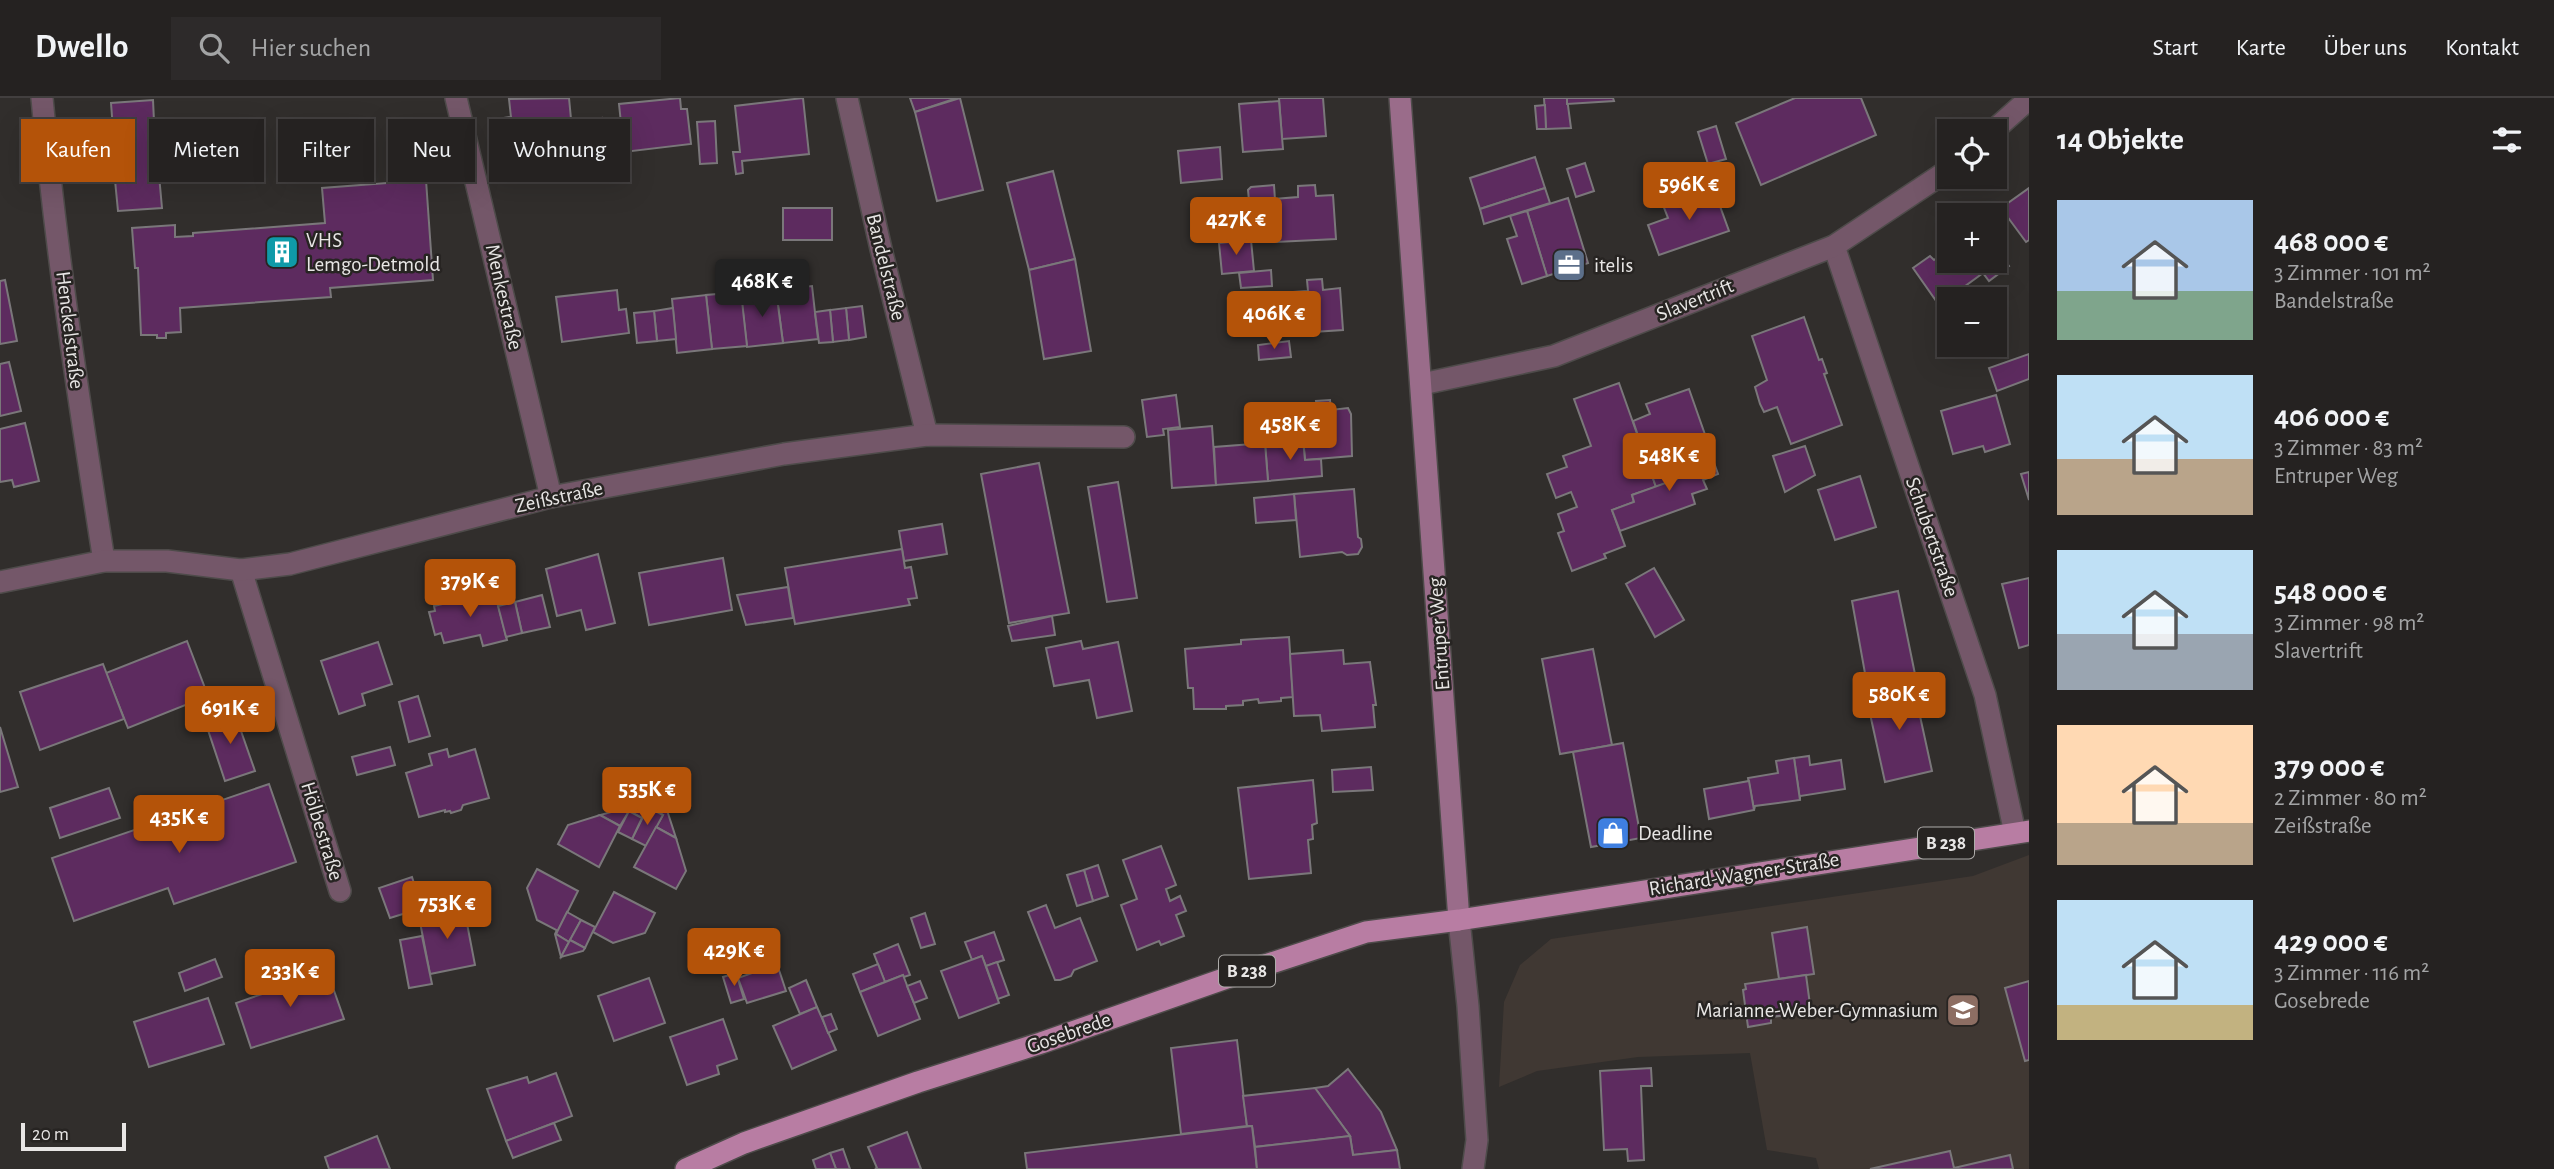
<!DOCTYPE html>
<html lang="de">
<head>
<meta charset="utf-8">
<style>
  body { margin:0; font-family:"Alegreya Sans",sans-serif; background:#2d2a2a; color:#f1f3f6; height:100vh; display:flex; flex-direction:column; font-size:26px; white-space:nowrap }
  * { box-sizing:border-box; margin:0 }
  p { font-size:23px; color:#a3a4a5 }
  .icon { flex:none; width:38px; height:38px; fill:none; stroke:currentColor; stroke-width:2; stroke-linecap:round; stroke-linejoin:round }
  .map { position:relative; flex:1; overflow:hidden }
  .panel { display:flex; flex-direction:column; background:#252221; width:525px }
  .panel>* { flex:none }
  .hud { position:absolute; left:21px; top:21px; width:665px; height:63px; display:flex; gap:14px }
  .buttons { position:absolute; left:1937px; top:21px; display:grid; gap:14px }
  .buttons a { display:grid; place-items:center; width:70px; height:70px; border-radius:0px; background:#252221; box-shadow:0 7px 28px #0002,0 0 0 2px #423f3f; font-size:35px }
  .scale { position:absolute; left:21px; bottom:18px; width:105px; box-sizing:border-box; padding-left:7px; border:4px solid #e8e6e5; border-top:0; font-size:19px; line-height:24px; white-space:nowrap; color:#e8e6e5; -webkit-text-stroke:5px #272422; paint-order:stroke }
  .price { position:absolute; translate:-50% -60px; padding:0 16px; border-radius:7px; background:#b45309; color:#fff; font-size:23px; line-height:46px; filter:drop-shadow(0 2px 4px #0008) }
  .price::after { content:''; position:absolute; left:50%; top:42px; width:21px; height:16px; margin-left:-10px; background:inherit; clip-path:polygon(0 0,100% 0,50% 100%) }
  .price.selected { background:#222; color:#fff }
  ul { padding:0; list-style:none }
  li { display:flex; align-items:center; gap:21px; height:175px; padding:0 28px }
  li span { display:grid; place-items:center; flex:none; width:196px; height:140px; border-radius:0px; color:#555 }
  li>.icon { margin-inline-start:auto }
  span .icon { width:84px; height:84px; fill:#fffc; stroke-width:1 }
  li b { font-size:30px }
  h2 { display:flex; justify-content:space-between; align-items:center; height:84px; padding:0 28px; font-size:30px }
  .tag { padding:0 24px; border-radius:0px; background:#252221; box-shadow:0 7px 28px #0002,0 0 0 2px #423f3f; font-size:24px; line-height:63px }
  .tag.selected { background:#b45309; color:#fff }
  header { display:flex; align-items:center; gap:42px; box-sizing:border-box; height:98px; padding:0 35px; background:#252221; border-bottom:2px solid #423f3f }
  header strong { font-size:33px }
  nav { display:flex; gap:38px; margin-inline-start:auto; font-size:24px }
  .search { width:490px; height:63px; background:#2d2a2a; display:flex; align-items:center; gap:18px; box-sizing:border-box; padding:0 24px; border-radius:0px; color:#a3a4a5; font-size:26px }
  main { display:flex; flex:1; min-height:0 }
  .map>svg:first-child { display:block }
</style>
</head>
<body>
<header>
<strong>Dwello</strong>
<div class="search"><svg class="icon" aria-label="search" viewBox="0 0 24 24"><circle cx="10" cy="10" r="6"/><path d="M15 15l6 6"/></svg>Hier suchen</div>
<nav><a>Start</a><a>Karte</a><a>Über uns</a><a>Kontakt</a></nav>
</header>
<main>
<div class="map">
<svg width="2029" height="1071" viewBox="0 0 2029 1071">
  <rect width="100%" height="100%" fill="#312e2c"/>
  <polygon fill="#403833" points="2029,757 2029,1071 1819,1071 1816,1060 1767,1052 1750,955 1638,959 1537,973 1499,989 1504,904 1520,867 1551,841 1973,778"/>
  <g fill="#5d2b5f" stroke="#7a777a" stroke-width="2">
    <polygon points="569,0 573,42 514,47 509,1"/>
    <polygon points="680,0 681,11 687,11 691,46 624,54 619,6"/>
    <polygon points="803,0 809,56 742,63 743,75 736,76 733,54 740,54 735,8"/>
    <polygon points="910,0 957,0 915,14"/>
    <polygon points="960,0 983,92 937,103 915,14"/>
    <polygon points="1279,0 1323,0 1326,38 1282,41"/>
    <polygon points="1544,0 1567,0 1571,30 1546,31"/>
    <polygon points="1567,0 1613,0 1614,3 1567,6"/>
    <polygon points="1795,0 1861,0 1876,37 1761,87 1736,25"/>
    <polygon points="153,2 156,66 158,66 162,110 118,113 114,72 117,72 116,45 114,45 111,5"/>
    <polygon points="1279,3 1283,51 1243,54 1239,6"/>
    <polygon points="1545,7 1546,31 1537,31 1535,8"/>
    <polygon points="511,19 515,68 500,69 496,21"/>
    <polygon points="602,20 606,54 585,56 581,23"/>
    <polygon points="715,23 717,65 700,66 697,24"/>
    <polygon points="1716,28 1726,61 1708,66 1698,34"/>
    <polygon points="541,45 543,68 516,70 514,47"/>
    <polygon points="1220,49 1222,81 1181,85 1178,53"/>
    <polygon points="1535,59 1545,90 1480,111 1470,80"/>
    <polygon points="1585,65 1594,93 1576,99 1567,71"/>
    <polygon points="1053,73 1075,161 1029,172 1007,85"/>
    <polygon points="426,82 433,182 330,190 331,199 180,210 181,234 166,235 166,240 157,240 157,237 141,237 138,170 135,170 132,130 175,127 175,139 193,138 193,135 325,125 322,90"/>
    <polygon points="1274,87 1275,102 1249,103 1248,92 1251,89"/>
    <polygon points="1315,87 1316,98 1333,97 1336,141 1276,144 1275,129 1250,131 1249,103 1298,99 1298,88"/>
    <polygon points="1713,89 1729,133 1659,157 1648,127 1668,120 1663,107"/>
    <polygon points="1545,90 1550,105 1484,126 1480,111"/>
    <polygon points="2029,90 2029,142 2026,144 2001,110"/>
    <polygon points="1568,100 1588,165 1547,178 1527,113"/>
    <rect x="783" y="110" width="49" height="32"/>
    <polygon points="1527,113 1547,178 1522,186 1507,141 1517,138 1510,118"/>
    <polygon points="1251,142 1254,173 1222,176 1219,145"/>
    <polygon points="1995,149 2009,168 1989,183 1974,163 1995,163"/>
    <polygon points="1950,150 1950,163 1974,163 1983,175 1939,207 1913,170 1930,158 1934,162"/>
    <polygon points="1075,161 1091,253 1044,261 1029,172"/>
    <polygon points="1271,172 1272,188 1241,190 1239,175"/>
    <polygon points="1322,181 1323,192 1340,190 1343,232 1298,235 1294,194 1308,193 1307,182"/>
    <polygon points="5,182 17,243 0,246 0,183"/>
    <polygon points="812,188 818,241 783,245 776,192"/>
    <polygon points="617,192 619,212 626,211 629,235 562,244 556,199"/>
    <polygon points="776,192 783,245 747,249 741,197"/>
    <polygon points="741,194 747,248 712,251 706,197"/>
    <polygon points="1294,194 1298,235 1270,237 1267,196"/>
    <polygon points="706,197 712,251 677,255 672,201"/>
    <polygon points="862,208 866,239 849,242 846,210"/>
    <polygon points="673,210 676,241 657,243 654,213"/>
    <polygon points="846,210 849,242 833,244 830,212"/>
    <polygon points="830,212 833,244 819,245 815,214"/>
    <polygon points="654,213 657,243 637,245 634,215"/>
    <polygon points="1804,219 1819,262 1822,261 1827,275 1824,276 1842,327 1791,346 1777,309 1764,314 1760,306 1755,289 1767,282 1752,238"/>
    <polygon points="1289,243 1291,259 1259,262 1258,247"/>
    <polygon points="2029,256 2029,281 1997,293 1989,270"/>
    <polygon points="9,264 21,313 0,318 0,266"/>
    <polygon points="1619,285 1656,389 1632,397 1634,404 1612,412 1625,448 1604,456 1606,460 1572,473 1558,435 1564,433 1558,416 1577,409 1571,394 1556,400 1547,376 1567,369 1563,358 1591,348 1574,301"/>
    <polygon points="1689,291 1709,348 1691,355 1694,363 1673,370 1677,381 1656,389 1633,323 1650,316 1646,306"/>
    <polygon points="1176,297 1180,329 1163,331 1164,337 1147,339 1142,302"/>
    <polygon points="1996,297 2010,346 1985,354 1983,348 1953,356 1941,313"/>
    <polygon points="1330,302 1331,312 1348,310 1351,316 1352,358 1305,362 1301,314 1317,313 1316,303"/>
    <polygon points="25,325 39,383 14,389 12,382 0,384 0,331"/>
    <polygon points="1212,328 1216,387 1172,390 1168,332"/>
    <polygon points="1303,342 1305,362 1321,361 1322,378 1268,383 1265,345"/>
    <polygon points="1265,345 1268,383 1216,387 1214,349"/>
    <polygon points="1708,348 1718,376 1703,382 1707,391 1692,396 1695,406 1620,433 1612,412 1634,404 1632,397 1677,381 1673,370 1694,363 1691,355"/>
    <polygon points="1805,348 1815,377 1785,394 1773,358"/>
    <polygon points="1039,365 1069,515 1009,525 981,376"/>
    <polygon points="2029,374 2029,402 2021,376"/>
    <polygon points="1860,378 1876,429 1835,442 1818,392"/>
    <polygon points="1118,384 1137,500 1107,504 1088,389"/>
    <polygon points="1354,391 1358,439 1361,441 1362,449 1358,456 1347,457 1342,454 1300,459 1294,396"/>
    <polygon points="1294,396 1296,422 1256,425 1254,400"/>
    <polygon points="942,426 947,456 904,463 899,433"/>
    <polygon points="902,451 905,470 911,469 917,500 908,501 910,507 795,526 785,470"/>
    <polygon points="598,456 615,525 586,532 581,512 557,518 546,471"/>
    <polygon points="723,460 732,512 649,527 639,475"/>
    <polygon points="1654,470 1684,522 1655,539 1626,486"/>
    <polygon points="2029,480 2029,547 2019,550 2002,486"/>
    <polygon points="493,487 507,542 483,548 480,537 444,545 441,535 435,537 429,514 435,513 434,508 480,497 478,490"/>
    <polygon points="788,489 793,520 746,527 737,497"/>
    <polygon points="1898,493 1917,586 1868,592 1852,503"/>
    <polygon points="542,497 550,529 522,535 515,504"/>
    <polygon points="515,504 522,535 506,539 498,508"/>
    <polygon points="1052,518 1055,537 1012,543 1008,528"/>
    <polygon points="1289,539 1293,599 1281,600 1281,603 1259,605 1258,601 1243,603 1243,607 1226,608 1226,611 1194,611 1193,590 1188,590 1185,551 1241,546 1241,542"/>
    <polygon points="187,543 208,598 128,630 106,575"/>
    <polygon points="1081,543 1083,551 1118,544 1132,613 1097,620 1089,582 1054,588 1046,550"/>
    <polygon points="378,544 392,586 362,596 365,607 339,616 321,563"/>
    <polygon points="1593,551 1612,647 1560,656 1542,561"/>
    <polygon points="1343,552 1344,566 1370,564 1376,607 1373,607 1375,629 1322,633 1320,617 1294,618 1290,556"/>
    <polygon points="103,566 124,621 40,652 20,594"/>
    <polygon points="1913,586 1932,673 1885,684 1865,593"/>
    <polygon points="418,598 430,638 409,644 399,604"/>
    <polygon points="234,613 255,673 225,683 205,623"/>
    <polygon points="0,629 18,689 0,694"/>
    <polygon points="1623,645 1641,740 1591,749 1573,654"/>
    <polygon points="390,649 395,667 357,677 352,659"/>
    <polygon points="447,651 449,659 475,651 489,700 463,707 461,712 451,715 450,713 445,714 445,712 419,719 406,675 432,667 429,656"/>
    <polygon points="1809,658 1810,667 1841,662 1845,691 1800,698 1800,702 1794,660"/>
    <polygon points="1794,660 1800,702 1755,708 1754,712 1748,680 1778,675 1776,663"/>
    <polygon points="1371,669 1373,692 1333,694 1332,672"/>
    <polygon points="1313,682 1317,725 1312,727 1313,741 1308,742 1311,775 1249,781 1238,690"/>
    <polygon points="1749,683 1754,712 1709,721 1704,691"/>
    <polygon points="269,686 296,764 174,806 168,790 74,823 52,760"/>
    <polygon points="109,690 120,720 60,740 50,710"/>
    <polygon points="663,700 676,740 656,729 663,717 648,709 652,703"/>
    <polygon points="652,703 642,720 629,713 620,728 600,717"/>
    <polygon points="648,709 663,717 646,748 632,741"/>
    <polygon points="629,713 642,720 632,741 618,734"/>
    <polygon points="600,717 620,728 599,769 558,746 568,727"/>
    <polygon points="656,729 676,740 686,773 676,791 634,769"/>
    <polygon points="1161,748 1176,787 1166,791 1170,803 1180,798 1186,813 1176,817 1184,838 1161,847 1159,843 1137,852 1121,807 1137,801 1123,762"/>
    <polygon points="1098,767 1108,798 1093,803 1084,772"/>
    <polygon points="537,771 578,793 558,833 537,822 527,790"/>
    <polygon points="1084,772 1093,803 1077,808 1067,777"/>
    <polygon points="412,779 422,810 390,820 379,790"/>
    <polygon points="614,794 655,815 645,835 613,845 593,834"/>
    <polygon points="1046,807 1055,830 1080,820 1097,863 1074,872 1071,878 1060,882 1055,882 1028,814"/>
    <polygon points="464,810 475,867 430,876 419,819"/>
    <polygon points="567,814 581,822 569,844 556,836"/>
    <polygon points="925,815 935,846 921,850 911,820"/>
    <polygon points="581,822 595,829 585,850 570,842"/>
    <polygon points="1807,829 1814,876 1779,881 1772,835"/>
    <polygon points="557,832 556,836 569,844 561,859 555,836"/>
    <polygon points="994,834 1004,862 986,868 982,858 972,862 965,844"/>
    <polygon points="422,838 432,886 409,890 400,842"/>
    <polygon points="570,842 585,850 583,853 561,859"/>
    <polygon points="898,846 910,877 904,879 903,877 885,884 874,856"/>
    <polygon points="982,858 999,905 959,920 941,873"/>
    <polygon points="215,861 222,879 185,893 179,875"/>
    <polygon points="997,864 1009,897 998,901 986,868"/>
    <polygon points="777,866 786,893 747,905 738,880"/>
    <polygon points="878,866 885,884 860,894 853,876"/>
    <polygon points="326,870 344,921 251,950 236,905 265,895 264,891"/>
    <polygon points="736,875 744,901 731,905 723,879"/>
    <polygon points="903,877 920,921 878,938 860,894"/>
    <polygon points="1806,877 1811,914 1771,919 1771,925 1748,929 1743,892 1746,891 1745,886"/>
    <polygon points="649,880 665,925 614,943 598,898"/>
    <polygon points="806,882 817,909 800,916 789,890"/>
    <polygon points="920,883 927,900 914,905 907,888"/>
    <polygon points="2029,883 2029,962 2025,963 2005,890"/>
    <polygon points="208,900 224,946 149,969 134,924"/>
    <polygon points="817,909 836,952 792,971 773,928"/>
    <polygon points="831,916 837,931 828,935 822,919"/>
    <polygon points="723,921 737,961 717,968 719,976 687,987 670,939"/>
    <polygon points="1237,942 1247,1028 1181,1036 1171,950"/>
    <polygon points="1651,970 1652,988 1641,988 1644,1062 1628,1063 1627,1051 1604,1052 1600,973"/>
    <polygon points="1348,971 1381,1014 1397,1052 1353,1057 1350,1038 1315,990 1328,988"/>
    <polygon points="556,975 572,1018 506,1043 487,991 527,979 529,985"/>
    <polygon points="1315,990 1350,1038 1255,1049 1252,1028 1247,1028 1243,998"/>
    <polygon points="554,1025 561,1042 513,1060 506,1043"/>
    <polygon points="1252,1028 1257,1071 1027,1071 1025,1055"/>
    <polygon points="907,1034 921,1071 875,1071 877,1070 868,1049"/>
    <polygon points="377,1038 390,1071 329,1071 325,1059"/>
    <polygon points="1350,1038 1353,1057 1397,1052 1400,1071 1257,1071 1255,1049"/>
    <polygon points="843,1051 850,1071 836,1071 830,1055"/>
    <polygon points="1950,1053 1954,1070 2010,1057 2013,1071 1870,1071"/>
    <polygon points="830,1055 836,1071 816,1071 813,1062"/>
  </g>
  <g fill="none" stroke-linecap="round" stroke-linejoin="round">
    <g stroke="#4e4b4a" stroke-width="24">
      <g id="street">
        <path d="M42 0C56 155 80 310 104 463"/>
        <polyline points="456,0 551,399"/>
        <polyline points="847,0 881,151 927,337"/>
        <polyline points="1993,33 2029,1"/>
        <polyline points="1834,148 1985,597 2015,735"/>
        <polyline points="1422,286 1554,258 1834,148 1950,71"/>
        <polyline points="241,472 340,793"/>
        <polyline points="0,484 104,463 167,463 241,472 290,466 551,399 784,356 927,337 1124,339"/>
        <polyline points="1459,822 1468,908 1477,1042 1473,1071"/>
      </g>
    </g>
    <g stroke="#4e4b4a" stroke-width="24">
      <polyline id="secondary" points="1400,0 1459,822"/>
    </g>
    <g stroke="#4e4b4a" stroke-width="24">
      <polyline id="primary" points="686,1071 744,1045 918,984 1041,945 1235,877 1366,834 1459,822 2029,733"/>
    </g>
    <use href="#street" stroke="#745769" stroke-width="21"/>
    <use href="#secondary" stroke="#9a6c8a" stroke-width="21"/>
    <use href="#primary" stroke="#b87da3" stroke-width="21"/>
  </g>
  <defs>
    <g id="building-square" transform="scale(1.75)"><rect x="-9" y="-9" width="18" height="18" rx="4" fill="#0f9aa8" stroke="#272422"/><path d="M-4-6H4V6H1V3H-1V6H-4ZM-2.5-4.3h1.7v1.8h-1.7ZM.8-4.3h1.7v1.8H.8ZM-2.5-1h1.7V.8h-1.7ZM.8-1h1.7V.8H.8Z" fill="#fff"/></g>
    <g id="office-square" transform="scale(1.75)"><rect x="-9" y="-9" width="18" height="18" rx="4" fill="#5c6f8a" stroke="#272422"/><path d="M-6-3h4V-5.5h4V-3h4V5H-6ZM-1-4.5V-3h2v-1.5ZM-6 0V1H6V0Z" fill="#fff"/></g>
    <g id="shop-square" transform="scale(1.75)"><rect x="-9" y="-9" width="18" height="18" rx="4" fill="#3f7fe0" stroke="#272422"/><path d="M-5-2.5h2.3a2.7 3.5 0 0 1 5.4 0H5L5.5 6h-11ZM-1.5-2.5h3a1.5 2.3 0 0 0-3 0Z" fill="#fff"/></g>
    <g id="school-square" transform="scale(1.75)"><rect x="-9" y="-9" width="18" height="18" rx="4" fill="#8d6e63" stroke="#272422"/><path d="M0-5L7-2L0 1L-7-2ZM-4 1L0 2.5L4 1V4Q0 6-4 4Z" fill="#fff"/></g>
  </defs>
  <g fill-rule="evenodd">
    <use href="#building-square" x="282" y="154"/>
    <use href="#office-square" x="1569" y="167"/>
    <use href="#shop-square" x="1613" y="735"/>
    <use href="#school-square" x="1963" y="912"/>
  </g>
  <g text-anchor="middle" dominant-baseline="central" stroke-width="5" stroke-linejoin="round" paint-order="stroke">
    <g fill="#272422" stroke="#aeacaa" stroke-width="2">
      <rect x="1918" y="729.5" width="56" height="31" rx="5"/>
      <rect x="1219" y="857.5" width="56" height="31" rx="5"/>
    </g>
    <g font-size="19" font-weight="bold" fill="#e8e6e5">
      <text x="1946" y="745">B 238</text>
      <text x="1247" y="873">B 238</text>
    </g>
    <g font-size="21" fill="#e8e6e5" stroke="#272422" text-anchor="start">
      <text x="306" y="142">VHS<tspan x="306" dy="24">Lemgo-Detmold</tspan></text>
      <text x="1594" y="167">itelis</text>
      <text x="1638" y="735">Deadline</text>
      <text x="1938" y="912" text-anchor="end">Marianne-Weber-Gymnasium</text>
    </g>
    <g font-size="21" fill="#e8e6e5" stroke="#272422">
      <text transform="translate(886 169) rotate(76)">Bandelstraße</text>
      <text transform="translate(504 199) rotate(77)">Menkestraße</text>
      <text transform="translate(1695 202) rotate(-22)">Slavertrift</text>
      <text transform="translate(70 232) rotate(83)">Henckelstraße</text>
      <text transform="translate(559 399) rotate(-12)">Zeißstraße</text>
      <text transform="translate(1932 439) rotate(71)">Schubertstraße</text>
      <text transform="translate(1439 536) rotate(-94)">Entruper Weg</text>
      <text transform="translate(322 733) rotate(73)">Hölbestraße</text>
      <text transform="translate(1744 776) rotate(-9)">Richard-Wagner-Straße</text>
      <text transform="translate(1069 935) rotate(-19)">Gosebrede</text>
    </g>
  </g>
</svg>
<div class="buttons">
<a><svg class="icon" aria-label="locate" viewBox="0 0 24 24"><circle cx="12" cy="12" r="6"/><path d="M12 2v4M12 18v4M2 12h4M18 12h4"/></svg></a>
<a>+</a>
<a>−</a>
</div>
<div class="scale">20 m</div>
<b class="price" style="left:1689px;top:124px">596K €</b>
<b class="price" style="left:1236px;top:159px">427K €</b>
<b class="price selected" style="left:762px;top:221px">468K €</b>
<b class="price" style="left:1274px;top:253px">406K €</b>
<b class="price" style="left:1290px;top:364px">458K €</b>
<b class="price" style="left:1669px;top:395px">548K €</b>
<b class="price" style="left:470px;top:521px">379K €</b>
<b class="price" style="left:1899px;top:634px">580K €</b>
<b class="price" style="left:230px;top:648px">691K €</b>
<b class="price" style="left:647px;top:729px">535K €</b>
<b class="price" style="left:179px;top:757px">435K €</b>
<b class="price" style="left:447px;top:843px">753K €</b>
<b class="price" style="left:734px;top:890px">429K €</b>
<b class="price" style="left:290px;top:911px">233K €</b>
<div class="hud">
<a class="tag selected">Kaufen</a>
<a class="tag">Mieten</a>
<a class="tag">Filter</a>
<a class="tag">Neu</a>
<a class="tag">Wohnung</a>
</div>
</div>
<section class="panel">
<h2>14 Objekte<svg class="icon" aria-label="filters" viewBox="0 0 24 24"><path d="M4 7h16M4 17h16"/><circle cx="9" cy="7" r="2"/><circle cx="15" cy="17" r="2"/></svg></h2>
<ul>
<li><span style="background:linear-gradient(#a9c7e8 65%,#7fa58c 0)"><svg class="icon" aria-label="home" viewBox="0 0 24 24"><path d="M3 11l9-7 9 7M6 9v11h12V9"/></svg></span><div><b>468 000 €</b><p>3 Zimmer · 101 m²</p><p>Bandelstraße</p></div></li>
<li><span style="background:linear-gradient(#bfe0f5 60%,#b9a48a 0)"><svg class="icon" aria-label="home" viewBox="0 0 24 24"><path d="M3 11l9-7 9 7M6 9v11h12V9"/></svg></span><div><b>406 000 €</b><p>3 Zimmer · 83 m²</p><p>Entruper Weg</p></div></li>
<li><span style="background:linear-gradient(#bfe0f5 60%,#9aa5b1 0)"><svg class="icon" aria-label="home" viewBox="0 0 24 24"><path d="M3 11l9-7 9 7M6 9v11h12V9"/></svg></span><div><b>548 000 €</b><p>3 Zimmer · 98 m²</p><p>Slavertrift</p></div></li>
<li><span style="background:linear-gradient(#ffd9b3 70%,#b9a48a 0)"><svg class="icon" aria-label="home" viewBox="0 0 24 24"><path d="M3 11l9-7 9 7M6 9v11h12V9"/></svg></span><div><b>379 000 €</b><p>2 Zimmer · 80 m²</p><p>Zeißstraße</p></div></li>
<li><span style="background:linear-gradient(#bfe0f5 75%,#c2b280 0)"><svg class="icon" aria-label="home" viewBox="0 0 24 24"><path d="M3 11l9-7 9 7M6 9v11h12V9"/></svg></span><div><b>429 000 €</b><p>3 Zimmer · 116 m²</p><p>Gosebrede</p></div></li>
</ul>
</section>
</main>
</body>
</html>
